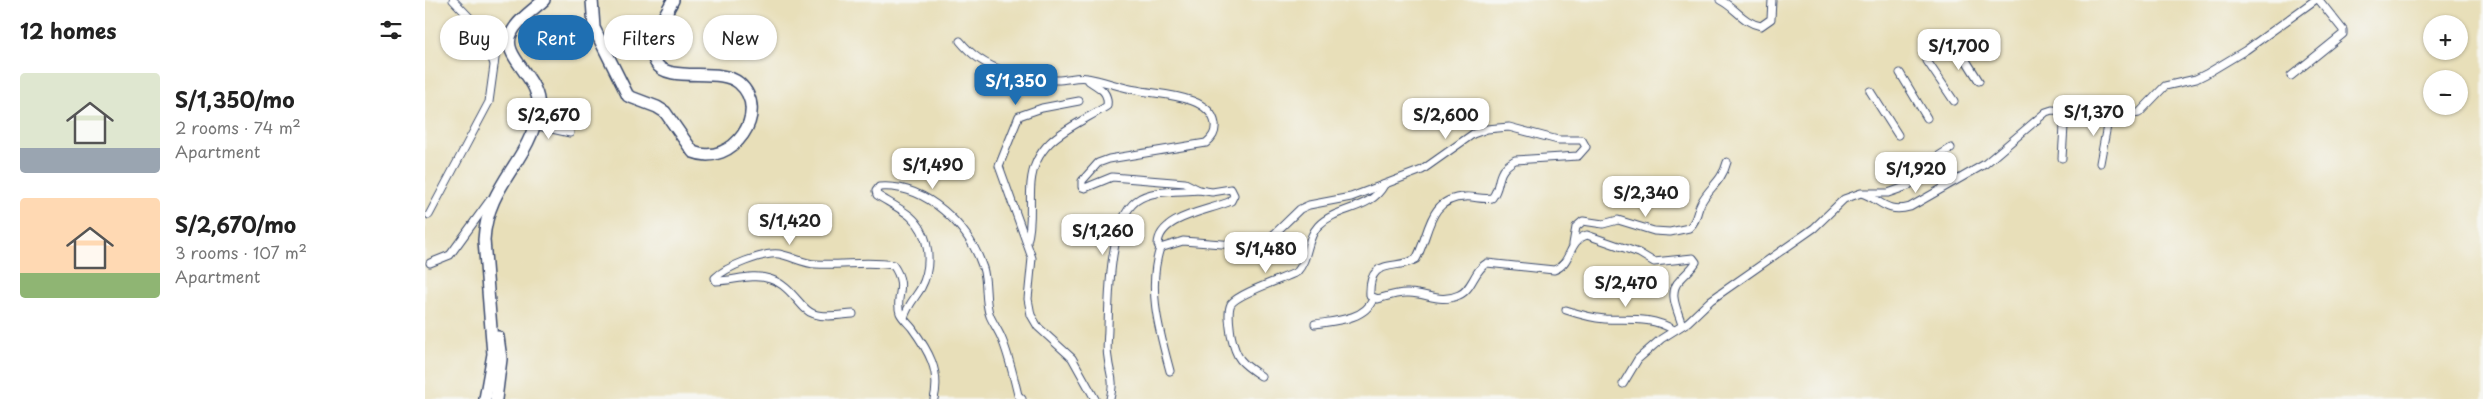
<!DOCTYPE html>
<html lang="en">
<head>
<meta charset="utf-8">
<style>
  body { margin:0; font-family:"Playpen Sans",sans-serif; background:#f6f6f6; color:#222; height:100vh; display:flex; flex-direction:column; font-size:19px; white-space:nowrap }
  * { box-sizing:border-box; margin:0 }
  p { font-size:16px; color:#767676 }
  .icon { flex:none; width:28px; height:28px; fill:none; stroke:currentColor; stroke-width:2; stroke-linecap:round; stroke-linejoin:round }
  .map { position:relative; flex:1; overflow:hidden }
  .drawer { display:flex; flex-direction:column; background:#fff; width:425px }
  .drawer>* { flex:none }
  .top-card { position:absolute; left:15px; top:15px; width:475px; height:45px; display:flex; gap:10px }
  .fabs { position:absolute; left:1998px; top:15px; display:grid; gap:10px }
  .fabs a { display:grid; place-items:center; width:45px; height:45px; border-radius:50%; background:#fff; box-shadow:0 1px 4px #0004; font-size:25px }
  .price { position:absolute; translate:-50% -42px; padding:0 11px; border-radius:10px; background:#fff; color:#222; font-size:16px; line-height:32px; filter:drop-shadow(0 1px 2px #0008) }
  .price::after { content:''; position:absolute; left:50%; top:30px; width:15px; height:11px; margin-left:-8px; background:inherit; clip-path:polygon(0 0,100% 0,50% 100%) }
  .price.on { background:#1f6fb2; color:#fff }
  ul { padding:0; list-style:none }
  li { display:flex; align-items:center; gap:15px; height:125px; padding:0 20px }
  li span { display:grid; place-items:center; flex:none; width:140px; height:100px; border-radius:5px; color:#555 }
  li>.icon { margin-inline-start:auto }
  span .icon { width:60px; height:60px; fill:#fffc; stroke-width:1 }
  li b { font-size:21px }
  h2 { display:flex; justify-content:space-between; align-items:center; height:60px; padding:0 20px; font-size:21px }
  .chip { padding:0 18px; border-radius:22px; background:#fff; box-shadow:0 1px 4px #0004; font-size:18px; line-height:45px }
  .chip.on { background:#1f6fb2; color:#fff }
  main { display:flex; flex:1; min-height:0 }
  .map>svg:first-child { display:block }
</style>
</head>
<body>
<main>
<section class="drawer">
<h2>12 homes<svg class="icon" aria-label="filters" viewBox="0 0 24 24"><path d="M4 7h16M4 17h16"/><circle cx="9" cy="7" r="2"/><circle cx="15" cy="17" r="2"/></svg></h2>
<ul>
<li><span style="background:linear-gradient(#dfe7d0 75%,#9aa5b1 0)"><svg class="icon" aria-label="home" viewBox="0 0 24 24"><path d="M3 11l9-7 9 7M6 9v11h12V9"/></svg></span><div><b>S/1,350/mo</b><p>2 rooms · 74 m²</p><p>Apartment</p></div></li>
<li><span style="background:linear-gradient(#ffd9b3 75%,#8fb573 0)"><svg class="icon" aria-label="home" viewBox="0 0 24 24"><path d="M3 11l9-7 9 7M6 9v11h12V9"/></svg></span><div><b>S/2,670/mo</b><p>3 rooms · 107 m²</p><p>Apartment</p></div></li>
</ul>
</section>
<div class="map">
<svg width="2058" height="399" viewBox="0 0 2058 399">
  <rect width="100%" height="100%" fill="#f6f6f2"/>
  <filter id="ink" filterUnits="userSpaceOnUse"><feTurbulence type="fractalNoise" baseFrequency=".02" numOctaves="2"/><feDisplacementMap in="SourceGraphic" scale="10" xChannelSelector="R" yChannelSelector="G"/><feConvolveMatrix kernelMatrix="1 2 1 2 8 2 1 2 1" color-interpolation-filters="sRGB"/></filter>
  <filter id="wash" filterUnits="userSpaceOnUse"><feTurbulence type="fractalNoise" baseFrequency=".0096" numOctaves="4" result="noise"/><feDisplacementMap in="SourceGraphic" scale="20" xChannelSelector="R" yChannelSelector="G"/><feGaussianBlur stdDeviation="1.12" result="paint"/><feColorMatrix in="noise" values="0 0 0 0 0 0 0 0 0 0 0 0 0 0 0 0 0 1.4 0 .05"/><feComposite in="paint" operator="in"/></filter>
  <g filter="url(#wash)">
    <rect width="100%" height="100%" fill="#e8dfb9"/>
  </g>
  <g filter="url(#ink)">
    <g fill="none" stroke-linecap="round" stroke-linejoin="round">
      <g stroke="#3a496c" stroke-width="9">
        <g id="street">
          <polyline points="28,0 48,21 58,36 69,64"/>
          <path d="M1295 0C1310 7 1318 23 1336 26L1346 19 1347 0"/>
          <path d="M535 41C547 56 561 65 579 71 595 76 615 80 632 80 642 80 653 76 662 78 679 81 694 87 711 90 733 95 785 94 790 124 791 133 787 138 781 143L684 159 673 163 657 181V187L660 188 687 177 760 183 774 190 787 192 806 189 809 195 806 201C785 211 733 216 733 245L735 248 758 241 810 245 842 241 875 209 884 205 926 197 997 170 1048 134 1062 129 1084 127 1133 140H1157L1161 147 1153 156 1090 160C1068 173 1078 184 1067 198 1057 200 1049 196 1040 197 1002 198 1005 235 991 259 970 271 943 256 945 296L953 299C963 296 973 292 984 293 1002 293 1015 304 1034 295 1047 290 1049 270 1062 263L1129 270C1147 264 1143 240 1162 235L1214 253 1229 262 1268 258 1271 262C1267 269 1260 274 1255 280 1242 292 1253 311 1257 325"/>
          <polyline points="1534,49 1554,81"/>
          <polyline points="1502,61 1529,101"/>
          <polyline points="1475,73 1502,118"/>
          <polyline points="1866,76 1918,34 1918,30 1894,0"/>
          <polyline points="1445,91 1473,135"/>
          <polyline points="654,101 617,108 594,116 574,166 607,258 603,299 606,315 613,327 647,358 670,399"/>
          <polyline points="109,125 145,133"/>
          <polyline points="1637,158 1640,110"/>
          <polyline points="1675,163 1684,115"/>
          <polyline points="1438,193 1463,193 1483,186 1507,160 1526,148"/>
          <polyline points="4,215 64,102 71,51 76,40 87,31"/>
          <path d="M602 242C608 223 604 203 606 183 610 138 649 127 682 106 684 92 675 88 664 81"/>
          <path d="M1148 244 1151 227 1158 221 1178 224 1193 220 1229 231 1245 232 1264 228C1273 220 1271 212 1276 203 1284 187 1297 182 1302 162"/>
          <path d="M735 248C722 289 734 330 745 371"/>
          <polyline points="5,263 25,255 65,200"/>
          <path d="M1141 310C1153 314 1167 318 1180 319 1205 320 1226 316 1249 330"/>
          <path d="M428 314C415 315 401 318 389 314 375 310 368 286 345 279 327 273 309 281 291 281L290 278C301 267 338 252 354 254 366 256 379 264 391 264 417 266 442 260 468 265 484 288 469 296 475 313 477 318 484 324 487 328 503 350 516 371 509 399"/>
          <path d="M479 318C482 306 490 298 496 288 508 265 505 233 485 216 475 208 463 202 452 195L451 191 454 187C501 183 544 226 558 268 563 283 559 301 565 316 568 323 573 330 576 337 584 355 588 375 593 395L597 399"/>
          <path d="M890 324C909 321 940 320 948 299"/>
          <path d="M836 376C816 363 811 359 806 335 805 326 802 312 806 304 813 293 858 279 872 272 884 259 881 239 893 226 912 206 945 211 959 185"/>
          <path d="M1198 384 1213 359 1236 339 1263 322 1286 300 1389 228 1419 199 1436 193C1456 199 1460 214 1485 207L1560 164 1621 112 1627 110 1697 116 1714 113 1740 86 1771 79 1781 74 1821 50 1890 0"/>
          <path d="M685 399C690 378 685 377 683 358 681 349 683 337 683 328 684 296 684 222 711 201 727 189 755 192 774 190"/>
        </g>
      </g>
      <g stroke="#3a496c" stroke-width="14">
        <g id="primary">
          <path d="M167 0 169 28 203 96 232 107 240 112 268 152C307 168 347 112 314 83 295 66 243 84 231 63 219 43 239 18 248 0"/>
          <path d="M60 399 68 354 59 240C62 184 105 161 113 111 119 78 73 57 87 32 93 20 109 9 119 0"/>
          <polyline points="71,399 76,359 73,337"/>
        </g>
      </g>
      <use href="#street" stroke="#fff" stroke-width="7"/>
      <use href="#primary" stroke="#fff" stroke-width="11"/>
    </g>
  </g>
</svg>
<div class="fabs">
<a>+</a>
<a>−</a>
</div>
<b class="price" style="left:1534px;top:71px">S/1,700</b>
<b class="price on" style="left:591px;top:106px">S/1,350</b>
<b class="price" style="left:1669px;top:137px">S/1,370</b>
<b class="price" style="left:124px;top:140px">S/2,670</b>
<b class="price" style="left:1021px;top:140px">S/2,600</b>
<b class="price" style="left:508px;top:190px">S/1,490</b>
<b class="price" style="left:1491px;top:194px">S/1,920</b>
<b class="price" style="left:1221px;top:218px">S/2,340</b>
<b class="price" style="left:365px;top:246px">S/1,420</b>
<b class="price" style="left:678px;top:256px">S/1,260</b>
<b class="price" style="left:841px;top:274px">S/1,480</b>
<b class="price" style="left:1201px;top:308px">S/2,470</b>
<div class="top-card">
<a class="chip">Buy</a>
<a class="chip on">Rent</a>
<a class="chip">Filters</a>
<a class="chip">New</a>
</div>
</div>
</main>
</body>
</html>
